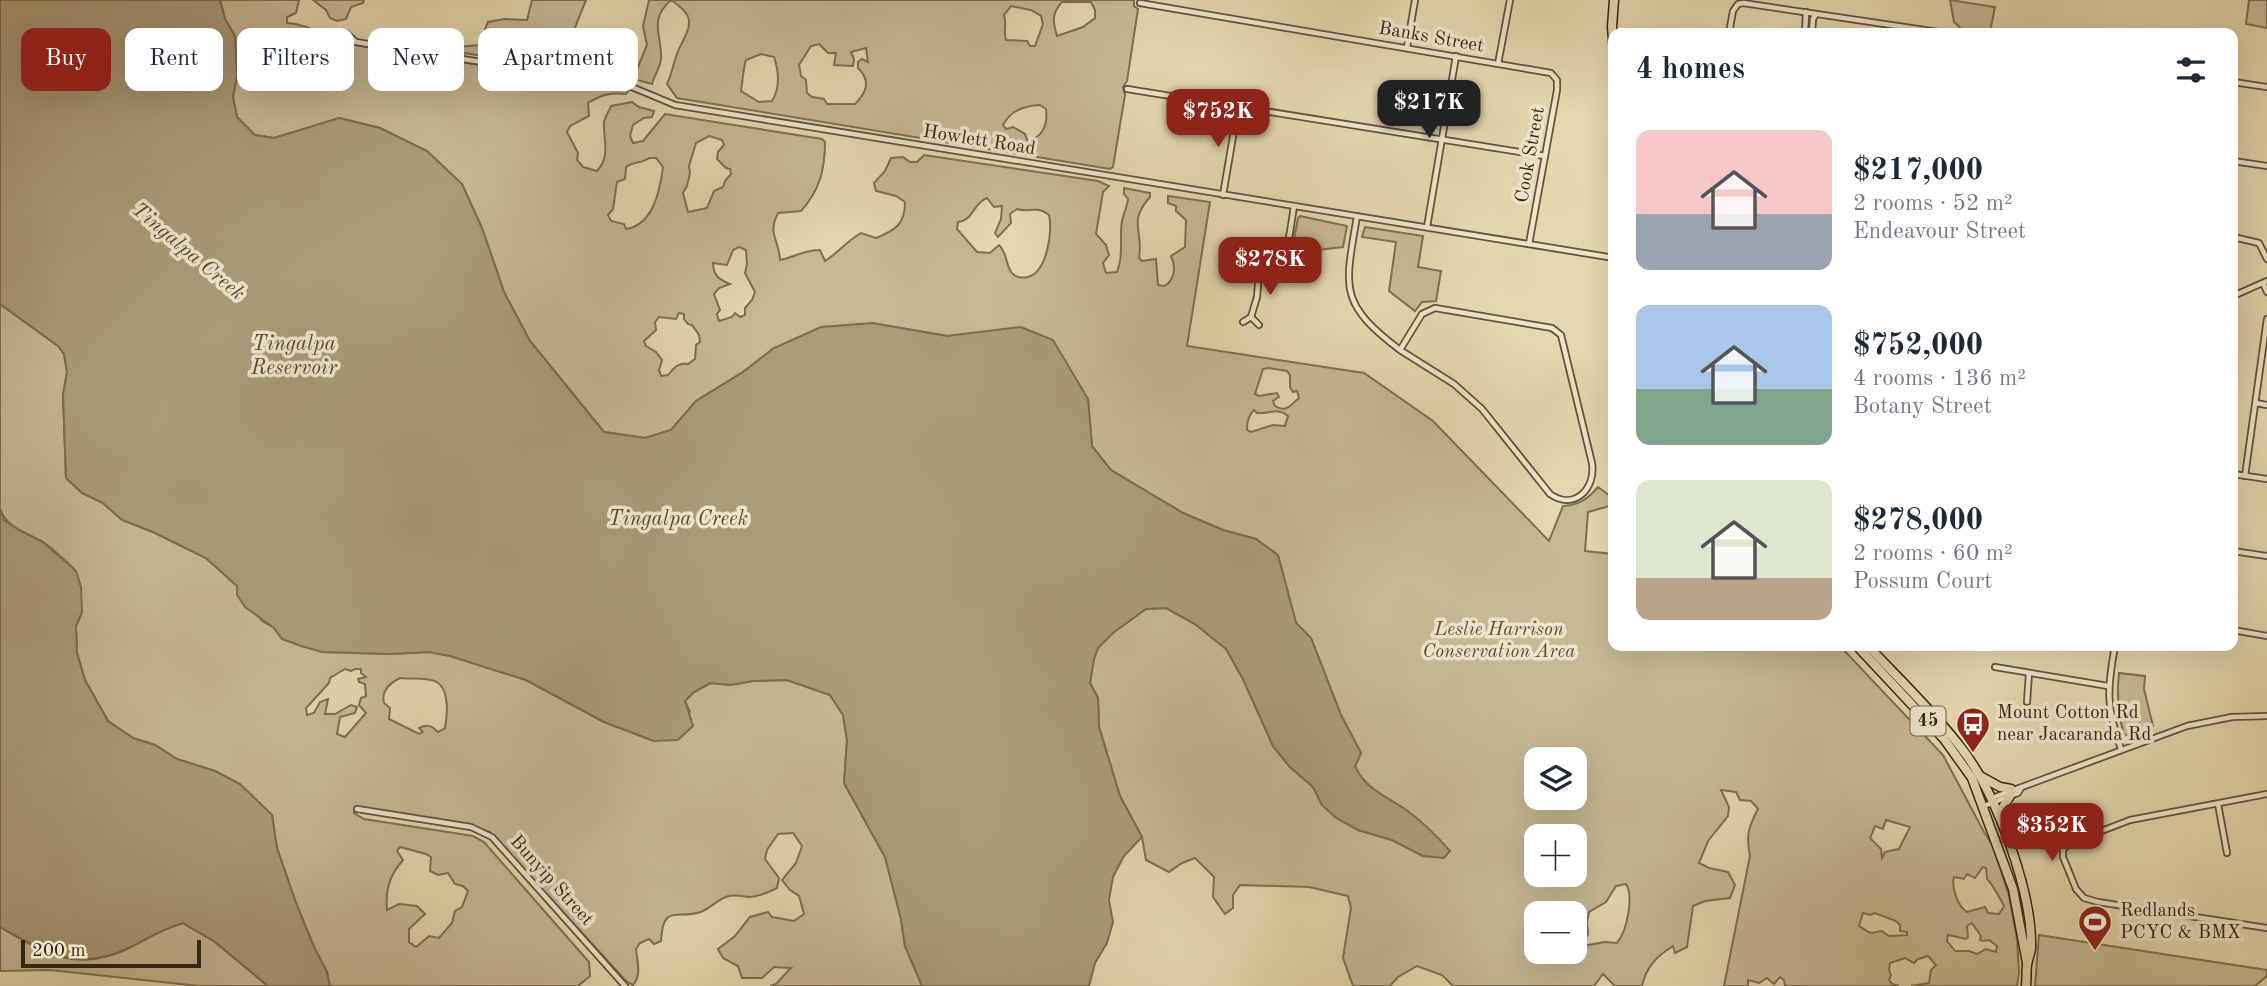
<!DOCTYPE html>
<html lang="en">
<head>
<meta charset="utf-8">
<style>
  body { margin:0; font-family:"Old Standard TT",serif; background:#f2f2f3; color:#1f2937; height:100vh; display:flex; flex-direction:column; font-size:26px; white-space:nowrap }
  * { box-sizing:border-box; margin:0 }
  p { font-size:23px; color:#747a83 }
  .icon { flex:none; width:38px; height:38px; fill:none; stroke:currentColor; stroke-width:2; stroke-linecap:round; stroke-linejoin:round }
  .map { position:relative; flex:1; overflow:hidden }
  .drawer { position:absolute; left:1608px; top:28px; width:630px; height:623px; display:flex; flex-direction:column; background:#fff; border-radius:14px; box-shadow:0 7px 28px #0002 }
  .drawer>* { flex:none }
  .banner { position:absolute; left:21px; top:28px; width:665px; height:63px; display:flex; gap:14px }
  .controls { position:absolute; left:1524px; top:747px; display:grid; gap:14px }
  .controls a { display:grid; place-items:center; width:63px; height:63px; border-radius:14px; background:#fff; box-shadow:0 7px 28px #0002; font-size:35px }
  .scale { position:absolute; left:21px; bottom:18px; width:180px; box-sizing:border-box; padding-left:7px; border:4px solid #362714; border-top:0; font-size:19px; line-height:24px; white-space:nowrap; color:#362714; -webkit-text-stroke:5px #eee5cb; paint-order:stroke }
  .price { position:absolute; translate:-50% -60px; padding:0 16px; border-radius:14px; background:#8f2418; color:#fff; font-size:23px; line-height:46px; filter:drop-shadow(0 2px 4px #0008) }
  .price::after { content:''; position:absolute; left:50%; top:42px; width:21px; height:16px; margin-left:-10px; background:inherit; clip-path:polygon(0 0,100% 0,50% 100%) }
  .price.active { background:#222; color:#fff }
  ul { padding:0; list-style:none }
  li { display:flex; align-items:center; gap:21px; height:175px; padding:0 28px }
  li span { display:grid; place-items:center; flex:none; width:196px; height:140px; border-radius:14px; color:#555 }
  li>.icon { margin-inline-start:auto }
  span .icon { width:84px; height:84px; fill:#fffc; stroke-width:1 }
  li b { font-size:30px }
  h2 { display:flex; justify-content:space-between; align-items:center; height:84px; padding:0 28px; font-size:30px }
  .tag { padding:0 24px; border-radius:14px; background:#fff; box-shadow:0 7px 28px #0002; font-size:24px; line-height:63px }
  .tag.active { background:#8f2418; color:#fff }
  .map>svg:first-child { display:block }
</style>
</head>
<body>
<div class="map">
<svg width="2267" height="986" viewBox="0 0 2267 986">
  <rect width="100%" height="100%" fill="#e5d7af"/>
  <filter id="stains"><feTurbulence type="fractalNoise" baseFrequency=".00286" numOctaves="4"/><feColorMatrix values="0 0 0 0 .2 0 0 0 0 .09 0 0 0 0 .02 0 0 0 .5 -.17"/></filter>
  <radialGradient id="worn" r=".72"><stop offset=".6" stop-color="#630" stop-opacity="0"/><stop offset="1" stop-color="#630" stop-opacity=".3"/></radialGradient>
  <g fill="#c7b995" stroke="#7e7054" stroke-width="2" fill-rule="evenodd">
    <path d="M220 0H299L296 13 287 17V23C303 24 315 30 329 36L330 41 630 89 626 94C610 92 601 95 588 103L589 116 570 126 567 132 578 153 577 160 583 167 597 171C611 156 603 140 604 122 605 117 609 111 611 106L632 102 639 107 654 111 652 117 644 118 633 125 630 136 633 143 643 141 665 114 822 139 825 142C825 169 820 190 801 211L778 213C767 234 779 239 780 260 795 257 804 250 820 250L825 261C838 253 847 241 861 233L876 238C896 230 905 224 905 202L896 196 876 191 874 183 885 171 891 158 903 157 910 162H917L924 155 1098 181 1109 186 1103 192 1096 234 1106 245 1109 255 1103 263 1106 273 1117 272C1124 254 1119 238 1122 221 1124 213 1127 207 1128 199L1124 194V188L1150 193V197C1127 223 1144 230 1139 258L1142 261 1156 259 1158 285 1164 286C1175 281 1176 266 1171 256L1185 247 1186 220 1176 211V206L1168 203V196L1210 202 1187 346 1364 373 1433 421 1549 541 1563 506C1579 505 1588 499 1598 487L1613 498V505L1588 512 1585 551 1613 554 1614 646H1840L1943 755 1984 832 1993 846 2009 896 2017 939 2019 973 2017 986H1911L1929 983 1931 970 1936 965 1928 956 1918 959 1914 963 1905 958 1890 963 1889 970 1891 975 1889 980 1892 984 1899 986H1785L1784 980 1780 977 1774 984 1767 978 1759 983 1748 980V986H1724L1750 856C1746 836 1748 828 1758 809L1751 801 1740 800 1736 792 1721 790 1729 807 1728 816 1708 841 1699 863 1709 868 1728 872 1735 885 1730 898 1705 901 1693 906 1687 947 1675 953 1673 946C1657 956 1646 967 1642 986H1615L1603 974 1594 986H1453L1442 975 1417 966 1398 977 1390 986H1353L1343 958 1351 908 1348 896 1309 887 1240 885 1233 895V908L1225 914 1213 897 1214 877 1195 858 1182 863 1169 872 1146 860 1142 837 1120 796 1099 727 1098 698 1090 683 1094 659 1098 648 1113 632 1146 609 1166 608 1195 624 1226 649 1243 679 1273 746 1289 766 1313 787 1322 805 1358 830 1392 840 1423 856 1404 809 1379 794 1361 778 1355 766 1361 753 1341 715 1311 638 1296 623 1278 555 1256 539 1223 530 1183 513 1111 470 1092 446 1088 399 977 333 947 336 872 323 774 348 743 372 696 401 671 430 645 438 604 432 530 341 504 292 482 228 462 184 427 151 380 128 340 118 274 138 255 135 237 117 233 97 237 76 235 36 225 19ZM709 136 722 140 724 145 718 152 717 159 726 168 730 169 731 174 725 181 723 187 714 191 707 208 688 212 683 193 687 186 690 173 689 166 696 143ZM649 158H656L663 167C660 191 653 225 626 229L624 224 611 221 608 215 613 209 617 182 625 179 626 167C634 161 642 164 649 158ZM987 198 994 207 1002 206 1001 219 995 233 998 237 1011 223 1010 214 1017 209C1029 213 1037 205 1049 215 1053 231 1047 272 1028 277 1023 278 1017 278 1013 274 1006 269 1008 254 999 245L990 253 977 252 957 229 958 222C974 220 973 203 987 198ZM739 247 746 250 747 264 745 273 755 292 752 300 745 308V315L740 317 735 313 732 317 719 321 717 314 720 310 714 294 719 288 730 284C719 280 713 275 713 263L727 265 733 250ZM679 313 684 314V319L688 324 692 325 699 335 700 342 696 345 695 359 688 364C678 362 674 368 668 375L661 376 659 370 662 360 656 352 646 346 644 341 656 330 655 322 659 317 676 319ZM1269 368 1287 371 1290 375V387L1293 392 1297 391 1299 398C1290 405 1287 413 1275 406L1273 401 1279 397 1277 393 1259 396 1255 394 1263 369ZM1254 410 1257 413C1269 414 1278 407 1288 416L1285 426 1273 425 1251 432 1247 430C1247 423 1248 415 1254 410ZM1536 760H1575V798H1536ZM1886 820 1910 827 1899 849 1885 852 1882 858 1881 849 1870 838 1875 826 1883 829ZM1536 836H1575V875H1536ZM1983 867 1986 868 1987 879C1991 882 2001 900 2004 906L1999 914 1988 913 1985 907 1967 912C1958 907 1951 887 1954 877L1964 879 1967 874 1975 878ZM1626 884C1634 897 1627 931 1617 943L1605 942 1582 946 1588 934 1587 922 1589 912 1606 902 1616 886ZM1863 913 1870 915 1875 913 1896 921 1900 925V931L1907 932V935L1889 936 1882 931C1868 933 1873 935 1859 926ZM1536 914H1575V952L1546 955 1544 952H1536ZM1972 923 1981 936 1980 940 1983 941 1989 940 1997 946 1996 952 1986 949 1977 954 1969 951H1955L1947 941 1948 935 1966 939 1968 937 1967 926Z"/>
    <polygon points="313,0 364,0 363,3 351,7 346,19 337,21 330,18 326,10"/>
    <polygon points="532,0 586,0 574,30 576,49 573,58 582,71 464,53 457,47 479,45 487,41 485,29 488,22 505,19 527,20"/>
    <path d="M649 0H1134V6L1138 9 1127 81 1123 87 1125 95 1113 167 1110 169 677 98 667 84C673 72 674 58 680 47 692 23 695 16 671 0 648 20 662 36 661 58 661 66 654 76 652 84L637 80 635 74 647 45 643 26ZM1062 2H1091L1095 10V18L1083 27 1057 36C1053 22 1051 14 1062 2ZM1011 6 1031 10 1041 16 1043 24 1035 46H1030L1027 41 1006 40C1003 32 1007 24 1004 15ZM819 44 828 53H836L834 65 853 66 854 59 851 52 866 48 868 62 862 59 858 62V68C871 81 867 92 855 104H827L824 99 812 97 807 93 806 80 801 76 799 65 811 46ZM761 54 774 57C779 72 780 88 772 101L759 102 741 91C742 85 744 64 746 60ZM1040 105 1046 109C1048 123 1043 139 1027 140L1025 134 1013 127 1006 129 1003 125C1011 110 1024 106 1040 105Z"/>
    <polygon points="1950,0 1995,7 1991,27 1993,33 1966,33 1954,22"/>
    <polygon points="2249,0 2267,0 2267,28 2246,24"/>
    <polygon points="1300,216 1347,226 1343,247 1310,251 1305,281 1278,271 1290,260 1298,218"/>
    <polygon points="1365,227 1423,236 1418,267 1441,271 1436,301 1422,302 1415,311 1389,291 1396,242 1362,237"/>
    <path d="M0 304 58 346 64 354 67 372 63 395 66 478 82 493 103 503 122 520 153 532 206 558 237 586 262 621 274 628 282 639 322 652 390 654 430 652 450 656 526 680 604 722 654 741 690 712 685 701 694 692 711 683 730 685 753 681 787 680 830 695 843 715 847 740 844 783 885 857 901 919 905 946 922 986H770L776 984 791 968 774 967 762 978H742L738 966 723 958 718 949 735 936 750 917 768 912 772 917 794 921 804 914 799 896 790 890 782 880 796 863 802 846 793 833 778 834 767 850 765 859 779 878 777 888C769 892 761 896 751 897 744 897 736 894 729 896 719 898 711 908 701 912 677 920 663 903 661 941L654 944 649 939 640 943 636 949C637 961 642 975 633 985L626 981 490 832 470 825 356 807 354 813 364 819 473 836 484 842 589 962 590 976 578 986H330L327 972 314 947 296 903 277 848 272 815 240 784 215 771 177 759 155 745 133 738 108 721 85 680 77 653 76 626 82 612 76 571C66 561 55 550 43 542 26 532 8 529 0 509ZM345 669 351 671 355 669H361V673L366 677 358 679 359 682 365 684 366 696 361 698 359 705 366 713 345 737 337 734 340 717 355 713 357 707 351 705 335 714H325L328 699 320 702 314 713 307 715 306 708 329 683 330 678ZM400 678C421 680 443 673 446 699 448 709 447 717 445 728L438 732C431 725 427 724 419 728L423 732 419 734 389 719 390 708 384 703C381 691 390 683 400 678ZM400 847 426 854 431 857 430 871 438 875 448 873 455 884 463 886 468 891 462 907 455 911 452 923 439 938 429 936 416 947 409 942V929L425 914 417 906 399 904 387 910C385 889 390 875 403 860L397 851Z"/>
    <path d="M2119 673 2145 676 2144 689 2153 726 2124 736C2118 714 2116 696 2119 673Z"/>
    <path d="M183 923 215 942 268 986H199L50 970 0 971V927C48 955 79 974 133 946 152 936 162 929 183 923Z"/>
    <polygon points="2039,935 2267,970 2267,976 2255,986 2035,986"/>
  </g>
  <g fill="#aa9b7a" stroke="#7c6d51" stroke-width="2">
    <path d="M0 0H220L225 19 235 36 237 76 233 97 237 117 255 135 274 138 339 118 380 128 427 151 462 184 482 228 504 292 530 341 604 432 645 438 671 430 696 401 743 372 774 348 821 327 872 323 947 336 1021 327 1053 340 1088 399 1092 446 1111 470 1183 513 1223 530 1256 539 1278 555 1296 623 1311 638 1341 715 1361 753 1355 766C1365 789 1386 796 1405 809 1422 821 1436 835 1450 851L1444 858 1423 856 1392 840 1358 830 1336 818 1322 805 1313 787 1289 766 1273 746 1243 679 1226 649 1195 624 1166 608 1146 609 1113 633 1098 648 1094 659 1090 683 1098 698 1099 727 1120 796 1142 837 1124 856 1113 877 1109 900 1113 922 1107 943 1095 963 1089 986H922L905 946 901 919 885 857 844 783 847 740 843 715 830 695 787 680 753 681 730 685 710 683 694 692 685 701 693 726 678 740 654 741 604 722 526 680 450 656 429 652 390 654 322 652 301 646 282 639 274 628 245 607 237 595V586L206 558 153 532 122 520 103 503 82 493 66 478 63 395 67 372 64 354 58 346 0 304Z"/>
    <path d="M0 510 4 520 19 530 43 542 76 571 81 587 82 612 76 626 77 653 85 680 108 721 133 738 155 745 177 759 215 771 240 784 272 815 277 848 296 903 314 947 327 972 330 986H268L215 942 183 923C163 929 152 936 133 946 79 974 48 954 0 927Z"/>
  </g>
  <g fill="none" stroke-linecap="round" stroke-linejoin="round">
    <g stroke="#62533b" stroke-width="8">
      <g id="minor">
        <polyline points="1140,3 1551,73 1557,80 1557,90 1529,244"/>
        <polyline points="1729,33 1733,11 1738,4 1743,3 1945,33"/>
        <polyline points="1805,33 1806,12"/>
        <polyline points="1812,33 1813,19 1816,14"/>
        <polyline points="347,34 356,42 627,85 675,105 1614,258"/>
        <polyline points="1407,47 1415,0"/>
        <polyline points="1498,64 1510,0"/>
        <polyline points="2233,82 2267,87"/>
        <polyline points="1127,89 1545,156"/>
        <polyline points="2233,161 2267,166"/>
        <polyline points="1223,195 1238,107"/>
        <path d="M1357 216C1345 288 1338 303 1400 350L1422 314 1435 308 1552 328 1561 335 1592 463C1596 489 1574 511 1550 494L1482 409 1454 384 1400 350"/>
        <polyline points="1427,227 1456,56"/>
        <polyline points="2233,237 2259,243 2267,259"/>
        <path d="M1232 266C1288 283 1287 250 1294 206"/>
        <polyline points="2263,283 2267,292"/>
        <polyline points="2233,296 2267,281"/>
        <polyline points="1251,317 1257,297 1259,272"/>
        <polyline points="1243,322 1251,317 1259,325"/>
        <polyline points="2256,403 2267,405"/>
        <polyline points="2233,474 2267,479"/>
        <polyline points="2245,476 2267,319"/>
        <polyline points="2233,551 2267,556"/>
        <polyline points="2233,630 2267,636"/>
        <path d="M2115 646C2107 689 2106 707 2121 749"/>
        <polyline points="1995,667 2108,686"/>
        <polyline points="2027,702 2029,673"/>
        <polyline points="2267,794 2130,820 2068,844 2063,850 2063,857 2076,889 2084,898 2098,902 2267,928"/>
        <polyline points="1992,798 2187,726 2232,717 2267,716"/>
        <polyline points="2218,804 2227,853"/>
        <polyline points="1984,806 2018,793 2021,788"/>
        <polyline points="357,809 471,827 492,837 625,986"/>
      </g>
    </g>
    <g stroke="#362714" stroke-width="11">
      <g id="primary">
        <polyline points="1614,51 1612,27 1614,0"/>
        <polyline points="1857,646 1944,739 1972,778 2013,889 2027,963"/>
        <path d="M1868 646C1899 679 1934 712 1962 749 1996 793 2033 893 2031 949 2030 954 2028 959 2027 965 2026 972 2027 979 2026 986"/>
        <polyline points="1982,777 2000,787 2011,789"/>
        <polyline points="2001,819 2003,807 2010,796"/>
      </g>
    </g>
    <use href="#minor" stroke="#eee5cb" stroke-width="4.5"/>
    <use href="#primary" stroke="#e5d7af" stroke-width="8"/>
  </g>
  <defs>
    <g id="bus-pin" transform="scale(1.75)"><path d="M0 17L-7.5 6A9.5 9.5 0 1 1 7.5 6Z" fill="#8f2418" stroke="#eee5cb"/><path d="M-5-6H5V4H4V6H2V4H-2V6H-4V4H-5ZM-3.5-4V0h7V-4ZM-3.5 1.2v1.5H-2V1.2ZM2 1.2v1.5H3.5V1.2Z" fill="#fff"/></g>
    <g id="stadium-pin" transform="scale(1.75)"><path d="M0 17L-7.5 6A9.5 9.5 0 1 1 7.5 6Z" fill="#8f2418" stroke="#eee5cb"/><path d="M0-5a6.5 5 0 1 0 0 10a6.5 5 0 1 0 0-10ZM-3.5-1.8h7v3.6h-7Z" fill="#fff"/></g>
  </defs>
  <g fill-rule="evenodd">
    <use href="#bus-pin" x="1973" y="724"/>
    <use href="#stadium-pin" x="2095" y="922"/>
  </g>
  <g text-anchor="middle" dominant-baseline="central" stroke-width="7" stroke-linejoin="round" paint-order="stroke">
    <rect fill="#eee5cb" stroke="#6d604b" stroke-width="2" x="1910.5" y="706.5" width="35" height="29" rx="5"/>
    <g font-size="18" font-weight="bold" fill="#362714">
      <text x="1928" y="721">45</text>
    </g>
    <g font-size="19" fill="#362714" stroke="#eee5cb">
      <text transform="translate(1431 38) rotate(10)">Banks Street</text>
      <text transform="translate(979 141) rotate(9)">Howlett Road</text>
      <text transform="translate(1531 155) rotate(-80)">Cook Street</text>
      <text transform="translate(551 881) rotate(48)">Bunyip Street</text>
    </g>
    <g font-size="19" font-style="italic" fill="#5a4c34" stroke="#eee5cb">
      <text x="1499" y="630">Leslie Harrison<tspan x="1499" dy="22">Conservation Area</tspan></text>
    </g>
    <g font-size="19" fill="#362714" stroke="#eee5cb" text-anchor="start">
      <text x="1997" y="713">Mount Cotton Rd<tspan x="1997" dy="22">near Jacaranda Rd</tspan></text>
      <text x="2120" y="911">Redlands<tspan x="2120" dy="22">PCYC &amp; BMX</tspan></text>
    </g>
    <g font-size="21" font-style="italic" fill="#594a33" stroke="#eee5cb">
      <text transform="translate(188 252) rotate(40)">Tingalpa Creek</text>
      <text x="294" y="344">Tingalpa<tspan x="294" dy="24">Reservoir</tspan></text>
      <text x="678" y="519">Tingalpa Creek</text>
    </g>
  </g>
  <rect width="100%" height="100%" filter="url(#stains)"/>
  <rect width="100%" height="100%" fill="url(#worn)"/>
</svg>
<div class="controls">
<a><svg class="icon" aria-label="layers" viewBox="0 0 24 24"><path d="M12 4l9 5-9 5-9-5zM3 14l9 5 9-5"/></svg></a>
<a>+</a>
<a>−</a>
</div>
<div class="scale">200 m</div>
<b class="price active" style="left:1429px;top:140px">$217K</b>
<b class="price" style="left:1218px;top:149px">$752K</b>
<b class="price" style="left:1270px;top:297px">$278K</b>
<b class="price" style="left:2052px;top:863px">$352K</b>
<div class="banner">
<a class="tag active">Buy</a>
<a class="tag">Rent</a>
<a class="tag">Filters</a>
<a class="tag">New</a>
<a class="tag">Apartment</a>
</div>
<section class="drawer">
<h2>4 homes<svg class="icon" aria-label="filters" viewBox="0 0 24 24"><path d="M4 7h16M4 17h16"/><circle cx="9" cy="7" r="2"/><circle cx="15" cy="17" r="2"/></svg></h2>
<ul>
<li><span style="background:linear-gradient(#f6c9c9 60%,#9aa5b1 0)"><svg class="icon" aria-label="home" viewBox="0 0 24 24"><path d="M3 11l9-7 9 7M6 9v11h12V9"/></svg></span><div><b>$217,000</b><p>2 rooms · 52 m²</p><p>Endeavour Street</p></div></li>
<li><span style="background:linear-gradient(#a9c7e8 60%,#7fa58c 0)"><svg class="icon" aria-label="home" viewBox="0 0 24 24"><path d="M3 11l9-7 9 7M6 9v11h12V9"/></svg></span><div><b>$752,000</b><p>4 rooms · 136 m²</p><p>Botany Street</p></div></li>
<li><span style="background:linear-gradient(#dfe7d0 70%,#b9a48a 0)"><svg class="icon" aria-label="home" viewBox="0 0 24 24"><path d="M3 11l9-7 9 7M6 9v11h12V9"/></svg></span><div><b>$278,000</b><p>2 rooms · 60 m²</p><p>Possum Court</p></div></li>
</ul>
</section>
</div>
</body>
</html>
